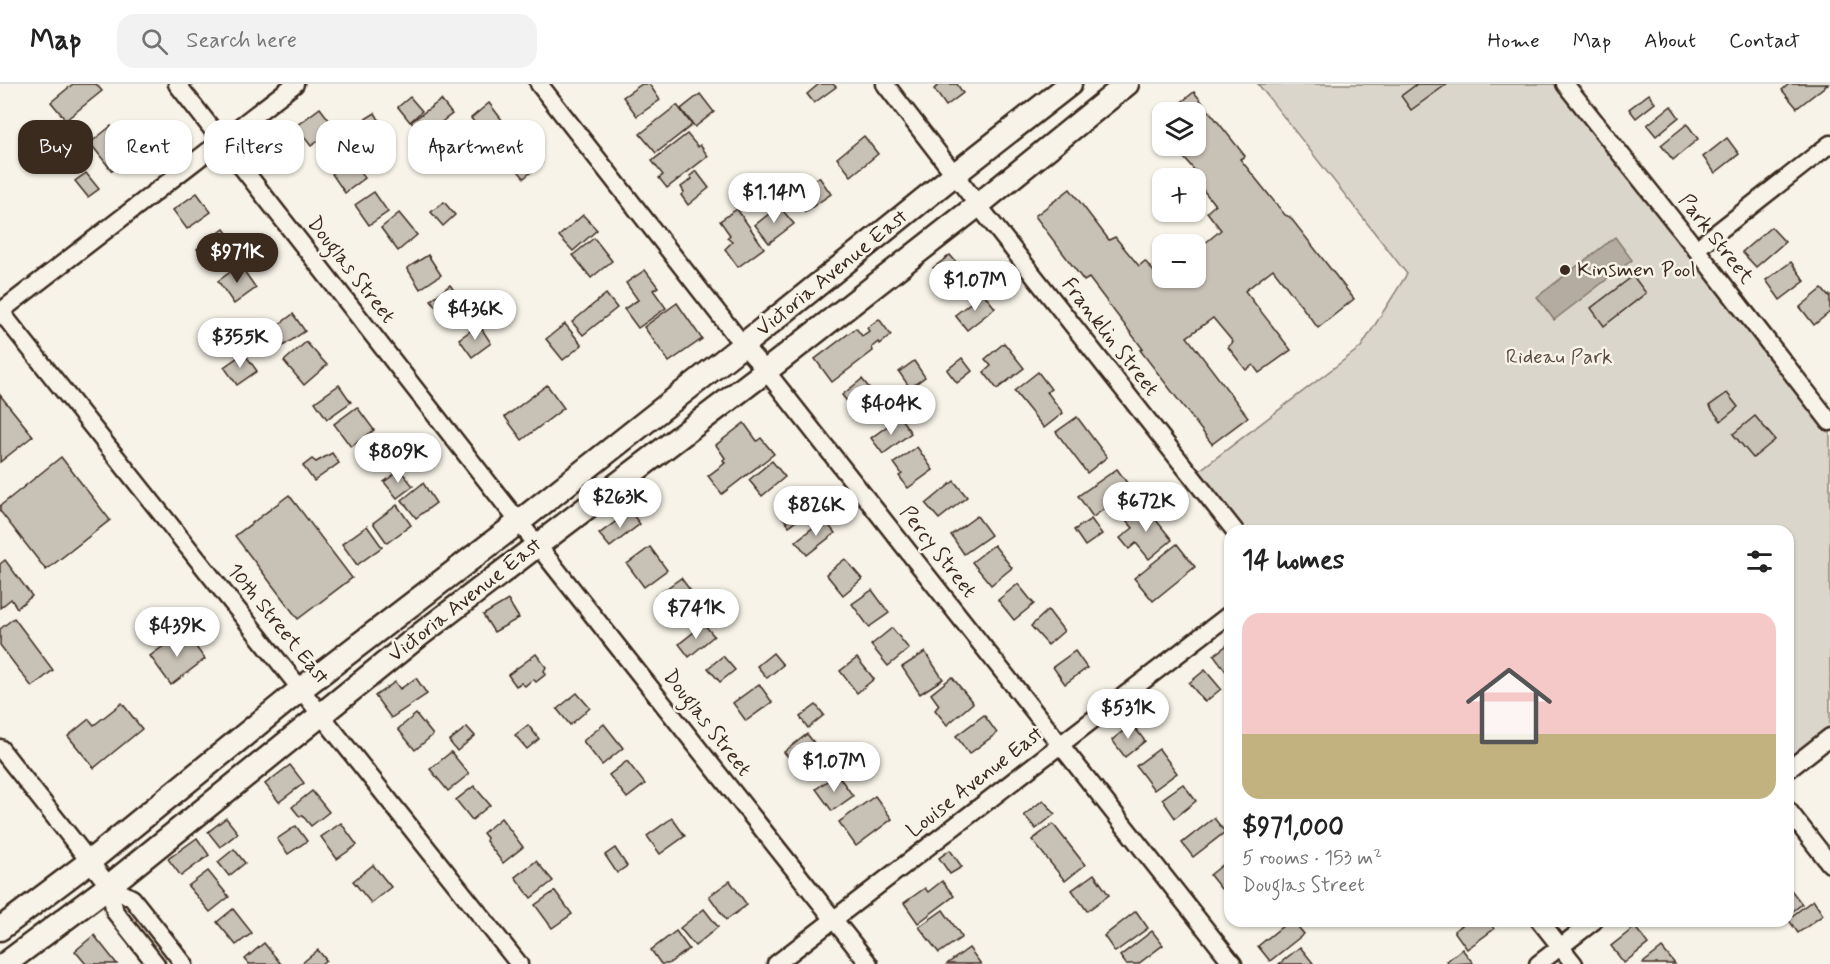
<!DOCTYPE html>
<html lang="en">
<head>
<meta charset="utf-8">
<style>
  body { margin:0; font-family:Mynerve,sans-serif; background:#f2f2f2; color:#222; height:100vh; display:flex; flex-direction:column; font-size:22px; white-space:nowrap }
  * { box-sizing:border-box; margin:0 }
  p { font-size:20px; color:#767676 }
  .icon { flex:none; width:33px; height:33px; fill:none; stroke:currentColor; stroke-width:2; stroke-linecap:round; stroke-linejoin:round }
  .map { position:relative; flex:1; overflow:hidden }
  .details { position:absolute; left:1224px; top:441px; width:570px; height:402px; display:flex; flex-direction:column; background:#fff; border-radius:18px; box-shadow:0 2px 4px #0004 }
  .details>* { flex:none }
  .hud { position:absolute; left:18px; top:36px; width:570px; height:54px; display:flex; gap:12px }
  .controls { position:absolute; left:1152px; top:18px; display:grid; gap:12px }
  .controls a { display:grid; place-items:center; width:54px; height:54px; border-radius:12px; background:#fff; box-shadow:0 2px 4px #0004; font-size:30px }
  .price { position:absolute; translate:-50% -51px; padding:0 14px; border-radius:21px; background:#fff; color:#222; font-size:20px; line-height:39px; filter:drop-shadow(0 2px 3px #0008) }
  .price::after { content:''; position:absolute; left:50%; top:36px; width:18px; height:14px; margin-left:-9px; background:inherit; clip-path:polygon(0 0,100% 0,50% 100%) }
  .price.current { background:#3b2a1e; color:#fff }
  ul { padding:0; list-style:none }
  li { display:grid; align-content:center; gap:12px; height:318px; padding:0 18px }
  li span { display:grid; place-items:center; height:186px; border-radius:18px; color:#555 }
  li>.icon { margin-inline-start:auto }
  span .icon { width:108px; height:108px; fill:#fffc; stroke-width:1 }
  li b { font-size:26px }
  h2 { display:flex; justify-content:space-between; align-items:center; height:72px; padding:0 18px; font-size:26px }
  .tag { padding:0 21px; border-radius:18px; background:#fff; box-shadow:0 2px 4px #0004; font-size:21px; line-height:54px }
  .tag.current { background:#3b2a1e; color:#fff }
  header { display:flex; align-items:center; gap:36px; box-sizing:border-box; height:84px; padding:0 30px; background:#fff; border-bottom:2px solid #e0e0e0 }
  header strong { font-size:28px }
  nav { display:flex; gap:33px; margin-inline-start:auto; font-size:21px }
  .search { width:420px; height:54px; background:#f2f2f2; display:flex; align-items:center; gap:15px; box-sizing:border-box; padding:0 21px; border-radius:18px; color:#767676; font-size:22px }
  .map>svg:first-child { display:block }
</style>
</head>
<body>
<header>
<strong>Map</strong>
<div class="search"><svg class="icon" aria-label="search" viewBox="0 0 24 24"><circle cx="10" cy="10" r="6"/><path d="M15 15l6 6"/></svg>Search here</div>
<nav><a>Home</a><a>Map</a><a>About</a><a>Contact</a></nav>
</header>
<div class="map">
<svg width="1830" height="880" viewBox="0 0 1830 880">
  <rect width="100%" height="100%" fill="#f7f3e8"/>
  <filter id="ink" filterUnits="userSpaceOnUse"><feTurbulence type="fractalNoise" baseFrequency=".0167" numOctaves="2"/><feDisplacementMap in="SourceGraphic" scale="12" xChannelSelector="R" yChannelSelector="G"/><feConvolveMatrix kernelMatrix="1 2 1 2 8 2 1 2 1" color-interpolation-filters="sRGB"/></filter>
  <g filter="url(#ink)">
    <polygon fill="#dbd6cb" stroke="#8b8074" stroke-width="1.5" points="1258,0 1565,0 1830,338 1830,653 1788,686 1788,447 1234,447 1191,393 1361,263 1407,190"/>
    <polygon fill="#b4aca0" stroke="#84786c" stroke-width="1.5" points="1615,153 1632,176 1554,236 1537,213"/>
    <g fill="#c8c1b6" stroke="#3b2a1e" stroke-width="1.5">
      <polygon points="73,0 96,0 102,7 66,36 51,18"/>
      <polygon points="642,0 649,0 660,16 637,32 623,13"/>
      <polygon points="819,0 833,0 836,3 814,19 807,10"/>
      <polygon points="941,0 957,0 963,9 946,22 934,5"/>
      <polygon points="1417,0 1447,0 1411,26 1401,12"/>
      <polygon points="1789,0 1828,0 1797,24 1782,6"/>
      <polygon points="1194,8 1245,72 1240,75 1285,131 1290,133 1354,215 1318,244 1273,185 1245,207 1291,266 1259,289 1253,281 1246,286 1228,263 1233,258 1213,234 1187,253 1248,333 1212,360 1140,266 1143,265 1089,194 1084,197 1035,132 1070,105 1109,156 1115,153 1139,182 1145,177 1159,194 1162,191 1162,194 1196,194 1196,162 1198,165 1221,146 1207,128 1215,121 1196,97 1196,94 1192,92 1196,88 1174,62 1196,62 1196,28 1169,28"/>
      <polygon points="700,10 714,28 695,43 681,25"/>
      <polygon points="1649,10 1655,19 1636,34 1629,25"/>
      <polygon points="410,13 422,27 410,38 398,23"/>
      <polygon points="441,16 452,30 423,52 411,38"/>
      <polygon points="489,19 502,36 484,51 471,34"/>
      <polygon points="677,21 692,41 656,69 640,50"/>
      <polygon points="1671,22 1679,33 1656,52 1647,41"/>
      <polygon points="320,24 336,45 311,62 296,42"/>
      <polygon points="375,29 382,41 362,54 354,42"/>
      <polygon points="60,35 68,47 51,60 42,47"/>
      <polygon points="1687,40 1698,55 1673,76 1661,61"/>
      <polygon points="111,42 133,70 112,87 90,59"/>
      <polygon points="504,49 514,64 496,76 486,61"/>
      <polygon points="687,50 698,63 700,61 708,72 667,104 659,94 663,91 652,77"/>
      <polygon points="864,52 878,70 851,92 837,74"/>
      <polygon points="1727,54 1739,70 1715,89 1703,73"/>
      <polygon points="529,63 542,79 524,94 511,78"/>
      <polygon points="351,76 365,94 345,109 332,90"/>
      <polygon points="696,87 709,104 688,121 681,111 684,108 681,103 692,95 690,92"/>
      <polygon points="86,89 99,105 88,113 75,97"/>
      <polygon points="819,93 831,110 805,128 794,112"/>
      <polygon points="374,108 388,128 369,141 355,121"/>
      <polygon points="197,109 211,128 187,145 173,126"/>
      <polygon points="444,118 455,131 443,142 431,128"/>
      <polygon points="779,122 794,140 769,159 755,141"/>
      <polygon points="737,125 764,164 738,183 725,165 732,158 727,154 730,151 720,137"/>
      <polygon points="399,129 417,151 398,167 381,144"/>
      <polygon points="583,131 597,146 573,167 559,152"/>
      <polygon points="1771,143 1785,158 1756,183 1742,168"/>
      <polygon points="224,145 235,160 208,180 197,165"/>
      <polygon points="594,154 612,177 591,194 573,171"/>
      <polygon points="428,171 441,191 420,205 407,184"/>
      <polygon points="950,171 962,185 945,199 933,184"/>
      <polygon points="1791,178 1805,197 1780,216 1766,196"/>
      <polygon points="240,181 256,204 234,220 218,197"/>
      <polygon points="645,186 658,203 653,206 666,224 638,244 624,225 638,216 626,199"/>
      <polygon points="1633,192 1646,209 1604,242 1591,224"/>
      <polygon points="450,201 466,223 446,238 431,216"/>
      <polygon points="1822,205 1828,212 1830,211 1830,228 1814,241 1800,223"/>
      <polygon points="983,209 995,224 967,246 955,231"/>
      <polygon points="606,210 617,224 583,251 572,238"/>
      <polygon points="498,213 506,223 489,236 481,227"/>
      <polygon points="677,219 702,255 669,278 644,243"/>
      <polygon points="293,230 305,247 280,264 269,248"/>
      <polygon points="879,235 891,251 880,260 878,258 872,263 873,267 832,298 815,275 856,244 862,252 869,247 867,244"/>
      <polygon points="565,240 582,261 563,276 546,255"/>
      <polygon points="479,241 491,259 472,273 459,255"/>
      <polygon points="306,258 327,281 304,301 284,277"/>
      <polygon points="1004,259 1024,284 997,305 984,288 991,282 985,275"/>
      <polygon points="244,269 257,287 237,301 224,283"/>
      <polygon points="962,274 972,287 957,299 947,286"/>
      <polygon points="914,277 925,293 910,304 899,288"/>
      <polygon points="1038,288 1051,305 1047,308 1063,329 1044,344 1014,307"/>
      <polygon points="862,295 884,322 864,338 842,311"/>
      <polygon points="339,301 351,318 327,335 315,318"/>
      <polygon points="547,301 564,324 522,356 505,333"/>
      <polygon points="1727,309 1738,323 1721,337 1709,322"/>
      <polygon points="0,311 33,352 0,378"/>
      <polygon points="357,323 374,346 351,363 334,340"/>
      <polygon points="1755,332 1775,356 1753,374 1733,350"/>
      <polygon points="900,333 911,349 883,370 871,354"/>
      <polygon points="1077,333 1107,373 1087,389 1056,348"/>
      <polygon points="744,339 757,357 761,354 774,370 722,410 708,392 725,379 723,376 725,374 716,361"/>
      <polygon points="917,363 933,386 908,404 899,392 902,390 894,379"/>
      <polygon points="332,369 339,379 314,397 303,382 312,375 316,378"/>
      <polygon points="61,373 110,436 46,486 0,427 0,422"/>
      <polygon points="772,377 785,393 762,412 749,396"/>
      <polygon points="1117,385 1135,410 1118,421 1114,418 1093,433 1078,412"/>
      <polygon points="400,386 413,402 397,414 384,398"/>
      <polygon points="954,397 967,413 939,435 926,420"/>
      <polygon points="423,399 436,419 416,434 402,416"/>
      <polygon points="795,408 809,428 789,442 775,422"/>
      <polygon points="289,411 352,494 298,535 235,452"/>
      <polygon points="397,421 411,441 387,459 373,439"/>
      <polygon points="1144,421 1172,456 1149,475 1136,459 1129,465 1120,454 1133,444 1126,436"/>
      <polygon points="630,427 640,440 610,463 599,450"/>
      <polygon points="977,432 991,451 964,470 951,451"/>
      <polygon points="824,435 835,449 807,471 796,457"/>
      <polygon points="1091,435 1102,450 1085,462 1074,446"/>
      <polygon points="367,442 382,463 357,481 342,460"/>
      <polygon points="1177,460 1195,483 1153,517 1134,494"/>
      <polygon points="994,461 1012,484 991,501 972,478"/>
      <polygon points="650,463 667,486 644,503 627,480"/>
      <polygon points="845,475 862,495 843,511 826,490"/>
      <polygon points="5,476 32,512 17,524 11,515 0,524 0,480"/>
      <polygon points="681,494 702,522 677,540 656,512"/>
      <polygon points="1018,500 1034,520 1014,536 998,516"/>
      <polygon points="872,506 889,529 869,543 852,520"/>
      <polygon points="508,516 519,534 494,548 483,531"/>
      <polygon points="1048,526 1064,547 1048,561 1031,542"/>
      <polygon points="14,534 53,586 32,603 0,561 0,545"/>
      <polygon points="704,540 714,552 689,573 679,560"/>
      <polygon points="892,544 909,565 888,582 871,561"/>
      <polygon points="184,547 205,575 171,601 150,572"/>
      <polygon points="1230,559 1230,593 1214,571"/>
      <polygon points="1075,567 1087,584 1065,600 1053,583"/>
      <polygon points="925,568 943,595 920,610 902,583"/>
      <polygon points="773,569 783,581 767,594 757,582"/>
      <polygon points="536,570 546,583 544,587 546,590 536,598 533,595 525,602 521,599 516,602 508,591"/>
      <polygon points="723,572 735,586 720,598 708,584"/>
      <polygon points="857,574 874,595 857,609 840,587"/>
      <polygon points="1205,586 1221,605 1205,618 1189,599"/>
      <polygon points="952,593 973,619 947,641 935,626 939,621 931,610"/>
      <polygon points="416,594 427,610 391,634 375,612 395,598 400,605"/>
      <polygon points="759,600 772,618 746,637 733,619"/>
      <polygon points="577,609 590,624 570,641 557,625"/>
      <polygon points="122,619 142,645 94,684 68,652 89,635 94,641"/>
      <polygon points="816,621 824,631 808,644 800,633"/>
      <polygon points="416,630 433,651 415,666 398,645"/>
      <polygon points="984,631 997,649 969,670 956,652"/>
      <polygon points="604,640 623,664 602,681 583,657"/>
      <polygon points="1132,640 1145,657 1125,673 1112,656"/>
      <polygon points="528,641 539,655 527,665 515,651"/>
      <polygon points="467,643 475,652 457,667 449,657"/>
      <polygon points="807,650 823,670 805,685 798,676 794,680 784,668"/>
      <polygon points="1159,665 1177,689 1154,706 1136,682"/>
      <polygon points="451,668 469,690 448,707 430,685"/>
      <polygon points="627,677 645,700 627,714 609,691"/>
      <polygon points="290,681 304,699 279,718 265,700"/>
      <polygon points="837,690 853,712 832,727 816,705"/>
      <polygon points="1183,700 1196,717 1175,734 1162,715"/>
      <polygon points="474,702 490,721 472,736 456,716"/>
      <polygon points="312,707 329,728 311,742 302,731 300,733 292,723"/>
      <polygon points="875,712 892,735 856,762 839,738"/>
      <polygon points="1043,716 1055,730 1036,745 1024,731"/>
      <polygon points="226,734 238,749 220,763 208,748"/>
      <polygon points="501,734 523,763 503,779 486,757 487,754 483,749"/>
      <polygon points="672,734 685,752 660,770 647,752"/>
      <polygon points="1214,734 1225,748 1193,773 1182,759"/>
      <polygon points="341,739 357,761 337,775 321,753"/>
      <polygon points="1053,740 1085,781 1065,797 1032,756"/>
      <polygon points="296,742 307,757 288,770 277,755"/>
      <polygon points="197,754 209,771 181,792 168,775"/>
      <polygon points="615,764 627,782 617,789 605,771"/>
      <polygon points="234,765 245,779 229,792 218,778"/>
      <polygon points="950,766 962,783 950,790 939,774"/>
      <polygon points="1230,775 1230,797 1221,805 1210,791"/>
      <polygon points="536,777 553,797 531,814 515,793"/>
      <polygon points="373,781 391,803 371,819 353,797"/>
      <polygon points="208,787 229,813 210,828 188,802"/>
      <polygon points="1094,790 1109,811 1087,827 1072,806"/>
      <polygon points="730,797 747,821 726,836 709,812"/>
      <polygon points="942,797 954,812 918,839 904,819 925,804 928,808"/>
      <polygon points="1788,802 1802,820 1788,831"/>
      <polygon points="555,807 572,830 552,844 535,821"/>
      <polygon points="1813,816 1823,831 1798,849 1788,835"/>
      <polygon points="233,825 252,849 236,861 217,838"/>
      <polygon points="704,825 718,843 695,862 680,844"/>
      <polygon points="943,826 962,853 939,869 919,843"/>
      <polygon points="1136,827 1148,844 1115,868 1104,852"/>
      <polygon points="1289,837 1293,837 1304,850 1270,877 1258,862"/>
      <polygon points="1468,837 1489,837 1494,845 1467,865 1454,847"/>
      <polygon points="1635,843 1648,860 1624,879 1611,862"/>
      <polygon points="676,847 689,865 668,880 661,880 651,866"/>
      <polygon points="1152,847 1163,861 1138,880 1126,880 1120,872"/>
      <polygon points="94,851 117,880 86,880 75,867"/>
      <polygon points="264,859 281,880 249,880 245,875"/>
      <polygon points="1300,863 1313,879 1311,880 1279,880"/>
      <polygon points="969,864 981,880 947,880"/>
      <polygon points="1662,864 1675,880 1644,880 1643,879"/>
      <polygon points="1462,865 1473,879 1449,880 1447,877"/>
      <polygon points="318,866 326,876 321,880 301,880"/>
    </g>
    <g fill="none" stroke-linecap="round" stroke-linejoin="round">
      <g stroke="#3b2a1e" stroke-width="21">
        <g id="street">
          <polyline points="177,0 504,419 869,880"/>
          <polyline points="539,0 743,261 766,287 1233,880"/>
          <polyline points="885,0 978,121 1235,447"/>
          <polyline points="1565,0 1696,165 1830,338"/>
          <polyline points="1696,165 1830,60"/>
          <polyline points="0,228 295,0"/>
          <polyline points="1,228 519,880"/>
          <polyline points="0,664 109,802 132,814 184,880"/>
          <polyline points="1788,686 1830,653"/>
          <polyline points="1788,726 1830,780"/>
          <polyline points="109,802 115,828 156,880"/>
          <polyline points="1540,837 1574,880"/>
          <polyline points="776,880 1230,530"/>
          <polyline points="1538,880 1594,837"/>
        </g>
      </g>
      <g stroke="#3b2a1e" stroke-width="27">
        <g id="secondary">
          <polyline points="0,845 89,778 301,605 519,438 743,261 955,90 1070,0"/>
          <polyline points="5,880 109,802 421,550 766,287 978,121 1127,0"/>
        </g>
      </g>
      <use href="#street" stroke="#f7f3e8" stroke-width="16"/>
      <use href="#secondary" stroke="#f7f3e8" stroke-width="22"/>
    </g>
  </g>
  <circle fill="#3b2a1e" stroke="#f7f3e8" stroke-width="2" cx="1565" cy="186" r="6"/>
  <g text-anchor="middle" dominant-baseline="central" stroke-width="5" stroke-linejoin="round" paint-order="stroke">
    <g font-size="21" fill="#3b2a1e" stroke="#f7f3e8">
      <text transform="translate(1716 155) rotate(52)">Park Street</text>
      <text transform="translate(351 186) rotate(52)">Douglas Street</text>
      <text transform="translate(832 189) rotate(-39)">Victoria Avenue East</text>
      <text transform="translate(1110 253) rotate(52)">Franklin Street</text>
      <text transform="translate(938 468) rotate(52)">Percy Street</text>
      <text transform="translate(465 516) rotate(-38)">Victoria Avenue East</text>
      <text transform="translate(278 540) rotate(51)">10th Street East</text>
      <text transform="translate(707 639) rotate(52)">Douglas Street</text>
      <text transform="translate(975 698) rotate(-38)">Louise Avenue East</text>
    </g>
    <g font-size="21" fill="#3b2a1e" stroke="#f7f3e8" text-anchor="start">
      <text x="1577" y="186">Kinsmen Pool</text>
    </g>
    <g font-size="21" fill="#5b4c41" stroke="#f7f3e8">
      <text x="1559" y="273">Rideau Park</text>
    </g>
  </g>
</svg>
<div class="controls">
<a><svg class="icon" aria-label="layers" viewBox="0 0 24 24"><path d="M12 4l9 5-9 5-9-5zM3 14l9 5 9-5"/></svg></a>
<a>+</a>
<a>−</a>
</div>
<b class="price" style="left:774px;top:140px">$1.14M</b>
<b class="price current" style="left:237px;top:200px">$971K</b>
<b class="price" style="left:975px;top:228px">$1.07M</b>
<b class="price" style="left:475px;top:257px">$436K</b>
<b class="price" style="left:240px;top:285px">$355K</b>
<b class="price" style="left:891px;top:352px">$404K</b>
<b class="price" style="left:398px;top:400px">$809K</b>
<b class="price" style="left:620px;top:445px">$263K</b>
<b class="price" style="left:1146px;top:449px">$672K</b>
<b class="price" style="left:816px;top:453px">$826K</b>
<b class="price" style="left:696px;top:556px">$741K</b>
<b class="price" style="left:177px;top:574px">$439K</b>
<b class="price" style="left:1128px;top:656px">$531K</b>
<b class="price" style="left:834px;top:709px">$1.07M</b>
<div class="hud">
<a class="tag current">Buy</a>
<a class="tag">Rent</a>
<a class="tag">Filters</a>
<a class="tag">New</a>
<a class="tag">Apartment</a>
</div>
<section class="details">
<h2>14 homes<svg class="icon" aria-label="filters" viewBox="0 0 24 24"><path d="M4 7h16M4 17h16"/><circle cx="9" cy="7" r="2"/><circle cx="15" cy="17" r="2"/></svg></h2>
<ul>
<li><span style="background:linear-gradient(#f6c9c9 65%,#c2b280 0)"><svg class="icon" aria-label="home" viewBox="0 0 24 24"><path d="M3 11l9-7 9 7M6 9v11h12V9"/></svg></span><div><b>$971,000</b><p>5 rooms · 153 m²</p><p>Douglas Street</p></div></li>
</ul>
</section>
</div>
</body>
</html>
